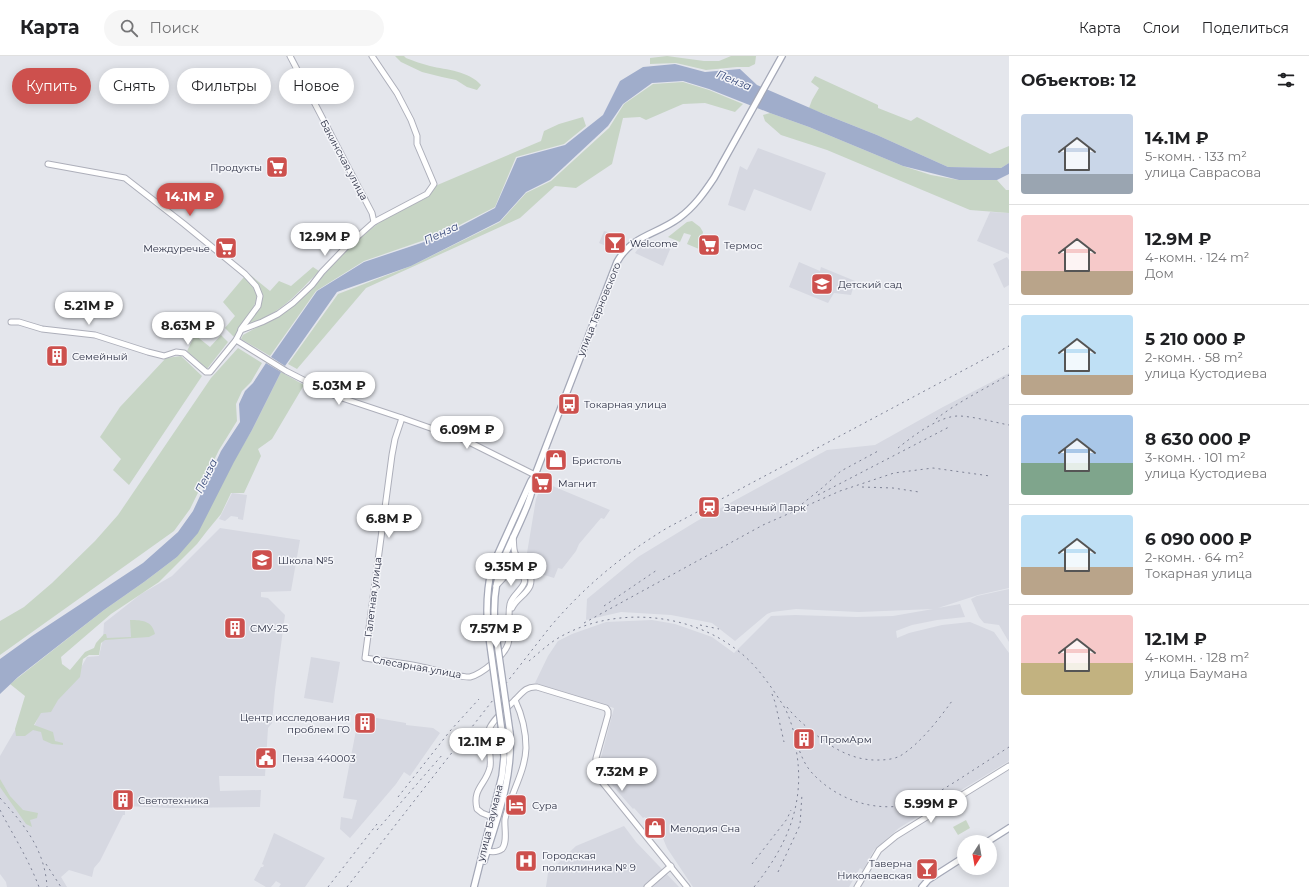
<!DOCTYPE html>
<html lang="ru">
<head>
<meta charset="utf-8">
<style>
  body { margin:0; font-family:Montserrat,sans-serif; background:#f6f6f6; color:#202124; height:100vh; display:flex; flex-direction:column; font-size:15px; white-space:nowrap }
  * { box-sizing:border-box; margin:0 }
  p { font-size:13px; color:#757577 }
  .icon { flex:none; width:22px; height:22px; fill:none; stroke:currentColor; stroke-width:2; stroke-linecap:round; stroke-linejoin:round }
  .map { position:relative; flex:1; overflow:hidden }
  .sheet { display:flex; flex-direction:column; background:#fff; width:300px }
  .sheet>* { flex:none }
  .top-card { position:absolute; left:12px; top:12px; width:380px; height:36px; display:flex; gap:8px }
  .needle { width:26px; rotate:191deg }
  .buttons { position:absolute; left:957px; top:779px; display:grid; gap:8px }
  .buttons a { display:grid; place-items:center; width:40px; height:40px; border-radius:50%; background:#fff; box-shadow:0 2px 10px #0003; font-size:20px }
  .price { position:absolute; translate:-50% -34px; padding:0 9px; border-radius:14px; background:#fff; color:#222; font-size:13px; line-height:26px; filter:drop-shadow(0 1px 2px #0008) }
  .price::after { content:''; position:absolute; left:50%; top:24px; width:12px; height:9px; margin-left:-6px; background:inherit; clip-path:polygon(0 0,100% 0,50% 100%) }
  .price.active { background:#cd504d; color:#fff }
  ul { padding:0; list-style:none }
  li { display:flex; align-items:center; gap:12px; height:100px; padding:0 12px }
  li+li { border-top:1px solid #e0e0e0 }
  li span { display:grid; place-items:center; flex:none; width:112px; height:80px; border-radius:4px; color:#555 }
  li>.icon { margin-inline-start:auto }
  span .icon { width:48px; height:48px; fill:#fffc; stroke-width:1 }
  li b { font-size:17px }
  h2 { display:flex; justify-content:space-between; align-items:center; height:48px; padding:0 12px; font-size:17px }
  .tag { padding:0 14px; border-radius:18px; background:#fff; box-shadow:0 2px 10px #0003; font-size:14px; line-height:36px }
  .tag.active { background:#cd504d; color:#fff }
  header { display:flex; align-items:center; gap:24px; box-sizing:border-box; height:56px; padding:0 20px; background:#fff; border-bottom:1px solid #e0e0e0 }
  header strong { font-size:19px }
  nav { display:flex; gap:22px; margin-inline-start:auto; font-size:14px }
  .search { width:280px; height:36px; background:#f6f6f6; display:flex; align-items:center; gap:10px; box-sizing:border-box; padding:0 14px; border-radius:22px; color:#757577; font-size:15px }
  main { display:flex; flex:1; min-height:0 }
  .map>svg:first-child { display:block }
</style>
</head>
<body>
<header>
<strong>Карта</strong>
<div class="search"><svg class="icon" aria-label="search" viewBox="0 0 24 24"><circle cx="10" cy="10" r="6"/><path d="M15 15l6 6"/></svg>Поиск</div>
<nav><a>Карта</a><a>Слои</a><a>Поделиться</a></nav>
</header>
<main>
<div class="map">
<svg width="1009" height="831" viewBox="0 0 1009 831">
  <rect width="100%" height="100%" fill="#e4e6ec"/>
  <g fill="#d6d8e1">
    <polygon points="758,92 826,117 811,155 754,133 745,155 728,149 740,110 747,114"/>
    <polygon points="990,156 1009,157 1009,198 977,185"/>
    <polygon points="604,175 618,179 613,193 599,187"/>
    <polygon points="648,185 657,186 671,191 663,210 635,197 640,190"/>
    <polygon points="1007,201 1009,204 1009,229 1004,232 993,208"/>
    <polygon points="799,206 820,215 821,211 855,225 851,239 834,237 828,247 789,231"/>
    <polygon points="1009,317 1009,532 978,539 938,552 960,548 965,561 937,564 912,569 896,575 897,582 909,577 942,569 970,566 994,576 1009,597 1009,705 899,772 874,794 863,814 860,812 849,831 693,831 667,792 662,780 656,774 655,775 645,761 643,762 634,752 633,753 598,713 614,652 535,627 548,600 558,585 572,578 606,566 652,564 675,568 712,581 734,597 771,560 795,559 856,561 893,560 933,553 859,556 796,553 772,556 767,558 735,585 712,567 671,559 621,556 586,564 587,543 638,501 697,465 827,394 875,389 943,351"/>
    <polygon points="543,426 610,454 604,463 601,462 579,488 576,495 562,513 558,512 554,522 531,515 532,505 526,503 536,443"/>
    <polygon points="232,437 247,439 243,464 238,463 238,461 231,460 225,465 219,463"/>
    <polygon points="220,472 300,484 291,535 261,536 261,541 268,542 285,559 275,634 272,667 268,672 265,720 219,720 220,735 261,734 260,751 171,752 125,750 125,759 123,759 100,805 94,812 92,821 69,814 61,821 67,831 7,831 6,826 0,818 0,700 18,669 34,671 40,657 75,622 87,601 99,600 103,583 104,567 141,538 172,520"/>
    <polygon points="1009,533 1009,586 999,569 984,567 979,561 971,543 977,540"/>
    <polygon points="311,601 340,606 333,647 304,642"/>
    <polygon points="359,659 406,667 406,669 433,672 440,677 410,720 404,716 396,728 350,782 340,773 341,761 352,763 357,744 343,742"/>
    <polygon points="624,770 636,786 679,831 546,831 548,817 576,790"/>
    <polygon points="274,777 325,802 305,831 279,831 281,828 276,825 271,831 266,831 254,824 261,811 263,811 264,809 262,808"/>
  </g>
  <g fill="#c7d5c5">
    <path d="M395 0H404L406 2C414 5 422 8 430 10 447 14 469 15 481 29L477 34 467 31 456 24 442 21 422 16 401 6Z"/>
    <polygon points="667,0 704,5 719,5 731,0 756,0 755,8 749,11 737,11 706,14 676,7 650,8 650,2"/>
    <polygon points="815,20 878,49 878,52 911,65 917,61 990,98 1009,90 1009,107 1001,112 948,111 877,79 809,52 812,44 819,32 811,26"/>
    <polygon points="683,26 709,34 743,48 735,56 705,47 683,48 646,64 640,61 623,62 612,108 576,132 555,130 520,162 366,232 297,313 288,308 338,238 411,210 500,166 526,137 551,125 609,72 624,48 653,28"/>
    <polygon points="770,57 809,71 903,110 931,119 959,124 997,124 1006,134 1009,134 1009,157 970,154 827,94 781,79 765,65 763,59"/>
    <polygon points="583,61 586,70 564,88 516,101 495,151 442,178 364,205 316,235 270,300 241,283 243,279 279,259 307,237 352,188 381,165 428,141 435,130 541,85 544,75 559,68"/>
    <polygon points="692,165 700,171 703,176 699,193 687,188 691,179 684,177 680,186 668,181 687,166"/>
    <path d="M313 211 319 215C294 241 281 257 246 270L260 251 257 230 248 217 270 235 279 225 291 230Z"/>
    <path d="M244 221C249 226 255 232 257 239 258 249 240 271 234 281L225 272 235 260 223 246Z"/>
    <polygon points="195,279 210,291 221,279 228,286 207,313 187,295"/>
    <polygon points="238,292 262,307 251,326 242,335 236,348 237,365 219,394 190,453 174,475 0,599 0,565 24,551 52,527 95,485 118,459 211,322"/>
    <polygon points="181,300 202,320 129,429 113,414 121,403 100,381 120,351 166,302"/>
    <path d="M281 316 304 329 272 383 258 393 261 400 244 437H231L221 458 207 475 197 488 159 526 111 558 61 601 62 608 70 614 85 596 94 592 96 587 104 578H106L107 582 131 581 130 564C143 564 152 565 155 578L149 581 105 584 101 587 99 599H89L83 603 80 621 58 644 51 656 41 657 34 669 53 676 55 685 63 687V689L52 688 43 684 41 676 33 674 25 680H16L15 673 25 640 10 628 104 554 144 526 177 501 252 374Z"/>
    <polygon points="0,723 10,740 23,754 38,757 37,762 30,764 32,771 26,768 0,731"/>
    <polygon points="966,764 970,772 958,779 953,771"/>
  </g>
  <g fill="#a0adcb">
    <polygon points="675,8 705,16 740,13 757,29 824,58 877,79 948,111 1001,112 1009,107 1009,118 997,124 959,124 903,110 809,71 770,57 709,33 683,25 652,27 623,48 608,70 550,124 526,136 500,165 411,210 337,236 285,310 271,301 317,235 364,206 442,180 495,152 517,102 565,89 603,59 620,25 643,11"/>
    <polygon points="266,307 281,316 252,374 234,406 198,477 177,501 144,526 104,554 18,621 0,638 0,603 32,580 143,507 178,476 193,455 221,395 240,366 239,348 245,335 253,327"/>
  </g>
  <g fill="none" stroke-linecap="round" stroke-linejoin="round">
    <g stroke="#adafba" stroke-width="7">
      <g id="secondary">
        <polyline points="290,0 372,157 374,166"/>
        <polyline points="48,108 125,122 184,168 245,218 256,230 260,240 258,250 241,273"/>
        <polyline points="11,266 19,266 42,273 95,279 148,296 164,300 176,296 184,297 206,316 210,316 236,284 241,274 262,266 278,258 293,247 312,229 322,216 347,190 374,166 427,138 434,128 417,88 417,80 411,64 397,37 372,0"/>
        <polyline points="236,284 286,315 333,339 402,362 467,385 535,419"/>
        <path d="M402 362 395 383 392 399 365 602C384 605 403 607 422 611 433 613 460 622 470 621 482 618 505 599 508 588 512 575 507 561 510 548 513 535 537 527 516 514L509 516 496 530"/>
        <path d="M512 552C516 543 526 539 530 530 535 516 520 508 515 497 513 492 514 486 513 481"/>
        <path d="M492 761 482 757 477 753C472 732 486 729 490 711 492 699 486 686 489 674 491 665 508 651 515 644"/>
        <path d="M487 795C492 796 498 796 502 793 508 786 504 771 505 763 510 738 525 717 526 692 526 676 522 659 515 644 522 637 526 630 537 631L606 652 608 655V659L596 702C595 712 598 718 602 726L687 831"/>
        <polyline points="647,831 671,810"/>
        <polyline points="857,831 879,794 896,780 1009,710"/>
      </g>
    </g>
    <g stroke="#a4a8b7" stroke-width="8">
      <g id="primary">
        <path d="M495 572C493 549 495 524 504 502 514 477 533 445 535 419"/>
        <path d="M488 574C486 552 487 532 492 511L531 425 535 419 617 206C632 179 656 179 679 162 694 151 704 137 714 122L782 0"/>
        <polyline points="987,786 1009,772"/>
        <path d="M484 805C497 763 513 722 510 677"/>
        <polyline points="474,831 502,720 504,701 502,676"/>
        <polyline points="922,831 928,824 964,801"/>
      </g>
    </g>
    <use href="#secondary" stroke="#fff" stroke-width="5"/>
    <use href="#primary" stroke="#fff" stroke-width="5.5"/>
    <g stroke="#7e8295" stroke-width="1" stroke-dasharray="2 4" stroke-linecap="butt">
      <path d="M936 363C958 346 984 333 1009 319"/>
      <path d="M898 392C913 380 940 359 960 360 976 361 993 366 1009 369"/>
      <polyline points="862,431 893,432 919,436"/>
      <polyline points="818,439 949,371"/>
      <polyline points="802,448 822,432 841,415 880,394"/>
      <polyline points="604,550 657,514"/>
      <polyline points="584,567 763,469 840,435 894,417 933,412 990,420"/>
      <polyline points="700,569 719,573"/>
      <path d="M529 605C539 597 549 587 560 581 614 550 688 556 737 594 756 608 770 629 783 649 796 670 795 699 813 718 836 742 868 754 901 750 922 748 940 735 958 724 975 713 992 702 1009 691"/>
      <polyline points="772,638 775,646 784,686"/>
      <path d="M787 651C793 659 801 666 809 673 829 690 851 705 879 704 886 704 894 703 900 700 920 688 939 663 952 645"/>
      <polyline points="398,741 450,675 479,643"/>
      <path d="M0 742C24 768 45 794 47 831"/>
      <path d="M0 754C13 779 29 804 39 831"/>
      <polyline points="377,774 443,698"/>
      <polyline points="46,808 61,831"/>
      <polyline points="752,808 787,763 791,754"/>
      <polyline points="778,816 800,769 802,738"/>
      <polyline points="328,831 377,768"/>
      <path d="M347 831 550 571C585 530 621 500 667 472L1009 290"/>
      <path d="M754 831C787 790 806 747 796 693"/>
    </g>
    <g stroke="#a4a8b7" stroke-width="8" stroke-linecap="butt">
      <g id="primary-bridge">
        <polyline points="495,572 510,677"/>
        <polyline points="488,574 502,676"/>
      </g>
    </g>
    <use href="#primary-bridge" stroke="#fff" stroke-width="5.5"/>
  </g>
  <defs>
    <g id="supermarket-square" transform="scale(1.15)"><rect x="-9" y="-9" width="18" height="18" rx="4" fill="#cd504d" stroke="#f4f5f9"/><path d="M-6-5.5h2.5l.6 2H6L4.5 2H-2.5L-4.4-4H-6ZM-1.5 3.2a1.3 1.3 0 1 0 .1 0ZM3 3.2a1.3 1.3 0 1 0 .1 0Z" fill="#fff"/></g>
    <g id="bar-square" transform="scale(1.15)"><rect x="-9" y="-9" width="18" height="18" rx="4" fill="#cd504d" stroke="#f4f5f9"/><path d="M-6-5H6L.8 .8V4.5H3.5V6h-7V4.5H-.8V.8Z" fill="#fff"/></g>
    <g id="school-square" transform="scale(1.15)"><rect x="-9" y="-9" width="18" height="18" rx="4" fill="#cd504d" stroke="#f4f5f9"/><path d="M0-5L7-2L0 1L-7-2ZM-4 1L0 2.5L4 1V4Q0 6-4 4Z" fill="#fff"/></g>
    <g id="building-square" transform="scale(1.15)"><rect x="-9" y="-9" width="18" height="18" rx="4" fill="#cd504d" stroke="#f4f5f9"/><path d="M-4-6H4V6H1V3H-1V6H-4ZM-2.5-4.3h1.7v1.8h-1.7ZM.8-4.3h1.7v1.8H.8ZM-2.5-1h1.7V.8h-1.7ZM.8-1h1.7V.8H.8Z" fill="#fff"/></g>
    <g id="bus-square" transform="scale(1.15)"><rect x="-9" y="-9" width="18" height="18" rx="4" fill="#cd504d" stroke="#f4f5f9"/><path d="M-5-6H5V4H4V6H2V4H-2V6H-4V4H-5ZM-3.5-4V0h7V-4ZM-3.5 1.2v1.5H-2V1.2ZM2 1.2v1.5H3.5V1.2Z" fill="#fff"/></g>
    <g id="shop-square" transform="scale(1.15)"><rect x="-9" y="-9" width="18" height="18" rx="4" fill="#cd504d" stroke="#f4f5f9"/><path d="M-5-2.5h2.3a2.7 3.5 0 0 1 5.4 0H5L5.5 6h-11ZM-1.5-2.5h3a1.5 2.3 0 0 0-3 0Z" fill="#fff"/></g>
    <g id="station-square" transform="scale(1.15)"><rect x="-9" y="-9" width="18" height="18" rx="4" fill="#cd504d" stroke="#f4f5f9"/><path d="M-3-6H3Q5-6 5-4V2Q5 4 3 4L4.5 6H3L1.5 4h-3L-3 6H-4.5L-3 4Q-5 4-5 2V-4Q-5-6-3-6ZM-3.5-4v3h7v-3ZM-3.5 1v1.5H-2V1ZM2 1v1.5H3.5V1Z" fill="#fff"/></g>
    <g id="civic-square" transform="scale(1.15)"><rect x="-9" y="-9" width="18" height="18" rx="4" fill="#cd504d" stroke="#f4f5f9"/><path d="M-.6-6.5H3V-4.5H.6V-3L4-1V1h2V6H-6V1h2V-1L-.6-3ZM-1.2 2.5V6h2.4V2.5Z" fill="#fff"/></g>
    <g id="hotel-square" transform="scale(1.15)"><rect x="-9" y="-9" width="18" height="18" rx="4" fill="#cd504d" stroke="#f4f5f9"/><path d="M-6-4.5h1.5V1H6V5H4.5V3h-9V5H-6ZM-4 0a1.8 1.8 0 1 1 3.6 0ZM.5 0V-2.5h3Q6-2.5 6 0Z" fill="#fff"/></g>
    <g id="hospital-square" transform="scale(1.15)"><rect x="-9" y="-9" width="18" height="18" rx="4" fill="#cd504d" stroke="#f4f5f9"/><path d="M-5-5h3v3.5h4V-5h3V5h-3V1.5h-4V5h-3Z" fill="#fff"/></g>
  </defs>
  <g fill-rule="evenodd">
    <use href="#supermarket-square" x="277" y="111"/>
    <use href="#bar-square" x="615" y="187"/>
    <use href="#supermarket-square" x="709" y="189"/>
    <use href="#supermarket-square" x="226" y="192"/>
    <use href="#school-square" x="822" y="228"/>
    <use href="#building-square" x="57" y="300"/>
    <use href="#bus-square" x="569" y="348"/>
    <use href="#shop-square" x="556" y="404"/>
    <use href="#supermarket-square" x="542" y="427"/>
    <use href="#station-square" x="709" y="451"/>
    <use href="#school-square" x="262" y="504"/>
    <use href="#building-square" x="235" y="572"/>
    <use href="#building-square" x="365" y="667"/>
    <use href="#building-square" x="804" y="683"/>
    <use href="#civic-square" x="266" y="702"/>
    <use href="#building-square" x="123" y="744"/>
    <use href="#hotel-square" x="516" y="749"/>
    <use href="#shop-square" x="655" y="772"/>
    <use href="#hospital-square" x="526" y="805"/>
    <use href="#bar-square" x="927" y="813"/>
  </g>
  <g text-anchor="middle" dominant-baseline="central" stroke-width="3" stroke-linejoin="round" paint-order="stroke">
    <g font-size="10" fill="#2c3044" stroke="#f4f5f9">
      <text transform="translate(344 104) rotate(62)">Бакинская улица</text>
      <text transform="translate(599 253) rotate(-68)">улица Терновского</text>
      <text transform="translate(373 541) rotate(-83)">Галетная улица</text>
      <text transform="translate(417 611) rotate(10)">Слесарная улица</text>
      <text transform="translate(490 767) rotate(-76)">улица Баумана</text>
    </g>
    <g font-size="10" fill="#2c3044" stroke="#f4f5f9" text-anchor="start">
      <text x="262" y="111" text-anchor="end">Продукты</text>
      <text x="630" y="187">Welcome</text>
      <text x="724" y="189">Термос</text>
      <text x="210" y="192" text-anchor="end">Междуречье</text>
      <text x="838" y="228">Детский сад</text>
      <text x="72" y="300">Семейный</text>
      <text x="584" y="348">Токарная улица</text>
      <text x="572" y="404">Бристоль</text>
      <text x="558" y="427">Магнит</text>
      <text x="724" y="451">Заречный Парк</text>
      <text x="278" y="504">Школа №5</text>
      <text x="250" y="572">СМУ-25</text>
      <text x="350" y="661" text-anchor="end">Центр исследования<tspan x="350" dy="12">проблем ГО</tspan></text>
      <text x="820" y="683">ПромАрм</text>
      <text x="282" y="702">Пенза 440003</text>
      <text x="138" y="744">Светотехника</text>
      <text x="532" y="749">Сура</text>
      <text x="670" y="772">Мелодия Сна</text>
      <text x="542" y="799">Городская<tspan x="542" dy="12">поликлиника № 9</tspan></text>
      <text x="912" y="807" text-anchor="end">Таверна<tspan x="912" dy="12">Николаевская</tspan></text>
    </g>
    <g font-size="11" font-style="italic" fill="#364878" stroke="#f4f5f9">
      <text transform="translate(734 24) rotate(22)">Пенза</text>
      <text transform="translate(441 177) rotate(-25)">Пенза</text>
      <text transform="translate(206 420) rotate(-64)">Пенза</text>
    </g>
  </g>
</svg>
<div class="buttons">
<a><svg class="needle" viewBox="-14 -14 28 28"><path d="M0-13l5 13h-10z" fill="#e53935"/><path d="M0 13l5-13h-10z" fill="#757577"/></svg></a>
</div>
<b class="price active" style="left:190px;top:161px">14.1M ₽</b>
<b class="price" style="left:325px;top:201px">12.9M ₽</b>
<b class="price" style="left:89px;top:270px">5.21M ₽</b>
<b class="price" style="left:188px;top:290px">8.63M ₽</b>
<b class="price" style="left:339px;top:350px">5.03M ₽</b>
<b class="price" style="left:467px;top:394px">6.09M ₽</b>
<b class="price" style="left:389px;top:483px">6.8M ₽</b>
<b class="price" style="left:511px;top:531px">9.35M ₽</b>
<b class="price" style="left:496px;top:593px">7.57M ₽</b>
<b class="price" style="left:482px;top:706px">12.1M ₽</b>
<b class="price" style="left:622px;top:736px">7.32M ₽</b>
<b class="price" style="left:931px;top:768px">5.99M ₽</b>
<div class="top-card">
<a class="tag active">Купить</a>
<a class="tag">Снять</a>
<a class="tag">Фильтры</a>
<a class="tag">Новое</a>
</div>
</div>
<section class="sheet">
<h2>Объектов: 12<svg class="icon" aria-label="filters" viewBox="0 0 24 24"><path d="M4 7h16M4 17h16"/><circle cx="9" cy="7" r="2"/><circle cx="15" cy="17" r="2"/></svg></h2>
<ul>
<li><span style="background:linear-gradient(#c9d6e8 75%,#9aa5b1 0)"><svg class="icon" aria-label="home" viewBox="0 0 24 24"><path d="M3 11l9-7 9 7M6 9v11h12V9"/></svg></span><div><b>14.1M ₽</b><p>5-комн. · 133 m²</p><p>улица Саврасова</p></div></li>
<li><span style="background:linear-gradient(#f6c9c9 70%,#b9a48a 0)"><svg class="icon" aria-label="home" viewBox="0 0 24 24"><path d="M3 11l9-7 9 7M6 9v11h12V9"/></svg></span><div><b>12.9M ₽</b><p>4-комн. · 124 m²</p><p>Дом</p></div></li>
<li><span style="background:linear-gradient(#bfe0f5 75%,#b9a48a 0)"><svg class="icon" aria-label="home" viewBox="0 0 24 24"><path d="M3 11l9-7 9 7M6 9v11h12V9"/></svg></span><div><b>5 210 000 ₽</b><p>2-комн. · 58 m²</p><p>улица Кустодиева</p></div></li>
<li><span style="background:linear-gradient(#a9c7e8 60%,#7fa58c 0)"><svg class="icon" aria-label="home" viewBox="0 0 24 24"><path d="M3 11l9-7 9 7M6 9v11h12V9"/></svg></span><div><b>8 630 000 ₽</b><p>3-комн. · 101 m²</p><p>улица Кустодиева</p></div></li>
<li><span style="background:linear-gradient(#bfe0f5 65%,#b9a48a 0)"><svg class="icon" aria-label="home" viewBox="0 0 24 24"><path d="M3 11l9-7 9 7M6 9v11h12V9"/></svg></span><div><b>6 090 000 ₽</b><p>2-комн. · 64 m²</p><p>Токарная улица</p></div></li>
<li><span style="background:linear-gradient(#f6c9c9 60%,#c2b280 0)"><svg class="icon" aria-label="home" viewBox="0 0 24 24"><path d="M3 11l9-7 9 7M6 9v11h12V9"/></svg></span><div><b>12.1M ₽</b><p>4-комн. · 128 m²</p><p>улица Баумана</p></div></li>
</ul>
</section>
</main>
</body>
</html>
